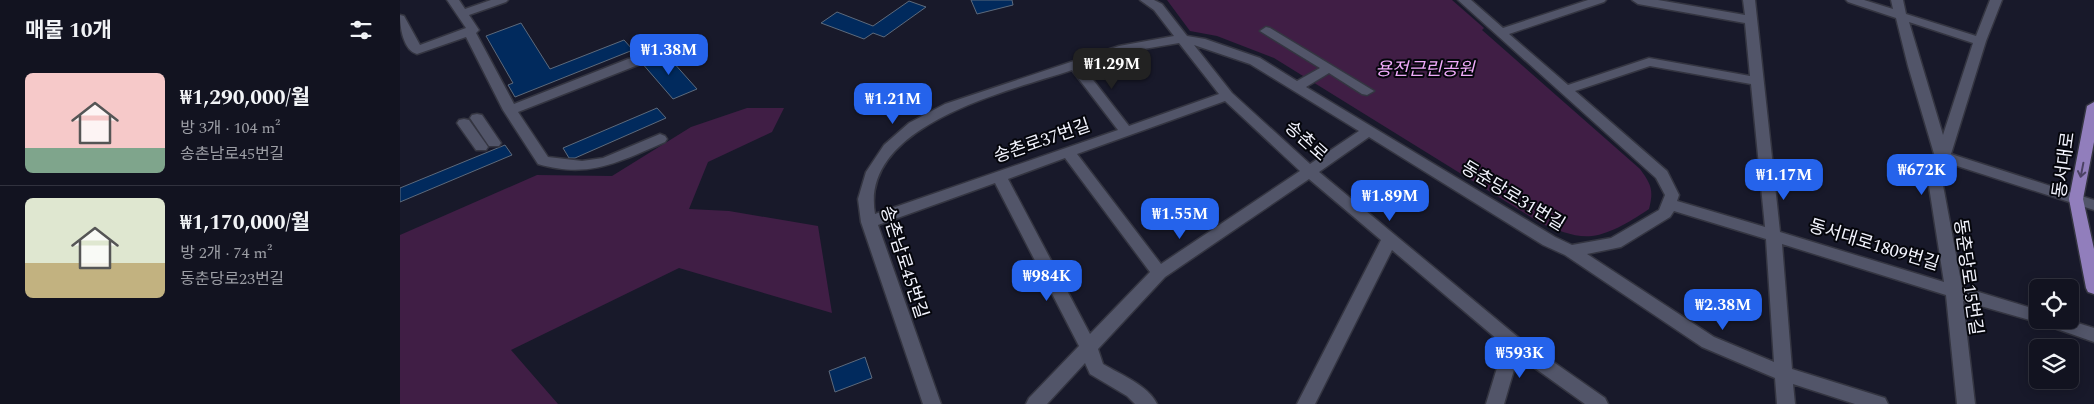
<!DOCTYPE html>
<html lang="ko">
<head>
<meta charset="utf-8">
<style>
  body { margin:0; font-family:Spectral,"Noto Sans KR",serif; background:#1f202d; color:#f1f3f6; height:100vh; display:flex; flex-direction:column; font-size:19px; white-space:nowrap }
  * { box-sizing:border-box; margin:0 }
  p { font-size:16px; color:#9c9ea5 }
  .icon { flex:none; width:28px; height:28px; fill:none; stroke:currentColor; stroke-width:2; stroke-linecap:round; stroke-linejoin:round }
  .map { position:relative; flex:1; overflow:hidden }
  .drawer { display:flex; flex-direction:column; background:#121320; width:400px }
  .drawer>* { flex:none }
  .controls { position:absolute; left:1629px; top:279px; display:grid; gap:10px }
  .controls a { display:grid; place-items:center; width:50px; height:50px; border-radius:8px; background:#121320; box-shadow:0 2px 12px #0003,0 0 0 1px #31323e; font-size:25px }
  .price { position:absolute; translate:-50% -42px; padding:0 11px; border-radius:10px; background:#2563eb; color:#fff; font-size:16px; line-height:32px; filter:drop-shadow(0 1px 2px #0008) }
  .price::after { content:''; position:absolute; left:50%; top:30px; width:15px; height:11px; margin-left:-8px; background:inherit; clip-path:polygon(0 0,100% 0,50% 100%) }
  .price.active { background:#222; color:#fff }
  ul { padding:0; list-style:none }
  li { display:flex; align-items:center; gap:15px; height:125px; padding:0 25px }
  li+li { border-top:1px solid #31323e }
  li span { display:grid; place-items:center; flex:none; width:140px; height:100px; border-radius:8px; color:#555 }
  li>.icon { margin-inline-start:auto }
  span .icon { width:60px; height:60px; fill:#fffc; stroke-width:1 }
  li b { font-size:21px }
  h2 { display:flex; justify-content:space-between; align-items:center; height:60px; padding:0 25px; font-size:21px }
  main { display:flex; flex:1; min-height:0 }
  .map>svg:first-child { display:block }
</style>
</head>
<body>
<main>
<section class="drawer">
<h2>매물 10개<svg class="icon" aria-label="filters" viewBox="0 0 24 24"><path d="M4 7h16M4 17h16"/><circle cx="9" cy="7" r="2"/><circle cx="15" cy="17" r="2"/></svg></h2>
<ul>
<li><span style="background:linear-gradient(#f6c9c9 75%,#7fa58c 0)"><svg class="icon" aria-label="home" viewBox="0 0 24 24"><path d="M3 11l9-7 9 7M6 9v11h12V9"/></svg></span><div><b>₩1,290,000/월</b><p>방 3개 · 104 m²</p><p>송촌남로45번길</p></div></li>
<li><span style="background:linear-gradient(#dfe7d0 65%,#c2b280 0)"><svg class="icon" aria-label="home" viewBox="0 0 24 24"><path d="M3 11l9-7 9 7M6 9v11h12V9"/></svg></span><div><b>₩1,170,000/월</b><p>방 2개 · 74 m²</p><p>동춘당로23번길</p></div></li>
</ul>
</section>
<div class="map">
<svg width="1694" height="404" viewBox="0 0 1694 404">
  <rect width="100%" height="100%" fill="#18192a"/>
  <g fill="#401e45">
    <path d="M767 0H1052L1084 28 1082 30 1240 169C1251 184 1254 190 1249 209 1234 219 1211 234 1192 236 1175 238 1158 230 1142 224L874 58 817 36 790 31Z"/>
    <polygon points="347,108 384,108 372,132 308,162 289,209 329,211 418,226 432,313 279,268 111,350 158,404 0,404 0,235 137,175 212,176 291,127"/>
  </g>
  <g fill="#012a5d" stroke="#5d6a7c">
    <polygon points="571,0 612,0 613,5 577,14"/>
    <polygon points="509,1 526,7 484,37 473,33 464,39 421,23 437,12 473,26"/>
    <polygon points="121,23 150,69 224,40 233,50 115,97 108,85 113,83 86,36"/>
    <polygon points="264,52 297,89 273,99 241,62"/>
    <polygon points="257,108 266,118 175,158 169,158 163,148"/>
    <polygon points="105,145 112,155 0,202 0,188"/>
    <polygon points="465,357 472,378 435,392 429,371"/>
  </g>
  <g fill="none" stroke-linecap="round" stroke-linejoin="round">
    <g stroke="#343541" stroke-width="3">
      <g id="minor">
        <path d="M47 0H59L65 9 91 0H108L106 2 69 15 79 30 76 33 114 104 228 59 233 58 239 62 238 65 118 112 148 157 182 161 203 158 260 134 265 136 267 139 265 142C219 162 189 179 138 164L103 110 66 37 17 54C3 50 0 27 0 15L4 16 20 45 66 28Z"/>
        <path d="M740 0H754L762 4 787 36 805 39 860 58 897 81 920 68 860 31 866 27 870 28 974 91 967 95 962 94 929 73 906 87 1155 237 1172 245 1211 238 1259 210 1265 195 1256 178 1058 0H1071L1103 28 1188 0H1206L1204 2 1109 34 1168 85 1249 58 1350 76 1345 23 1238 4 1232 0H1258L1345 15 1343 0H1355L1380 232 1544 282 1528 180 1535 157 1508 66 1496 18 1448 2 1446 0H1464L1493 9 1491 0H1503L1506 14 1576 36 1590 0H1602L1586 41 1551 154 1694 200V210L1548 163 1542 180 1562 287 1638 310V320H1668L1694 328V342L1640 323 1563 301 1575 404H1557L1546 295 1382 244 1392 369 1485 398 1488 404H1455L1393 384 1395 404H1377L1375 378 1302 347 1165 255 1143 245 969 137 919 172 1119 338 1205 398 1208 404H1185L1118 356 1104 404H1086L1104 345 992 250 915 404H897L981 240 909 179 765 277 698 349 703 364C721 375 748 385 757 404H735L727 396 690 374 685 363 647 404H626L629 398 679 346 595 183 478 225 541 404H523L461 222 458 199 466 172 484 145 509 123 545 104 719 46 774 36 754 10ZM1509 22 1573 43 1543 135ZM779 43 819 94 729 126 683 67 726 52ZM794 45 850 64 959 131 910 164 832 93ZM1250 66 1351 84 1365 227 1277 201 1279 195 1267 171 1175 91ZM672 70 718 130 475 214C459 124 610 91 672 70ZM825 101 900 171 761 264 677 154ZM665 158 750 272 690 334 608 179ZM1274 211 1366 239 1374 362 1314 337 1187 254 1221 247 1270 217Z"/>
        <polygon points="77,114 82,115 99,140 101,143 99,146 89,146 70,118 72,115"/>
        <polygon points="64,119 69,120 86,144 88,147 86,150 76,150 59,126 57,123 59,120"/>
      </g>
    </g>
    <g stroke="#343541" stroke-width="3">
      <polygon id="major" points="1694,102 1694,142 1683,199 1694,249 1694,294 1688,292 1686,288 1669,199 1687,106"/>
    </g>
    <use href="#minor" fill="#525569" fill-rule="evenodd"/>
    <use href="#major" fill="#917ebc" fill-rule="evenodd"/>
  </g>
  <defs><path id="oneway-shaft" d="M-6 0H5M1.5-3L5.5 0L1.5 3" fill="none" stroke-width="1.6" stroke-linecap="round" stroke-linejoin="round" transform="scale(1.25)"/></defs>
  <use stroke="#4b4264" href="#oneway-shaft" transform="translate(1682 170) rotate(101)"/>
  <g text-anchor="middle" dominant-baseline="central" stroke-width="4" stroke-linejoin="round" paint-order="stroke">
    <g font-size="18" font-style="italic" fill="#f0abfa" stroke="#05060c">
      <text x="1025" y="69">용전근린공원</text>
    </g>
    <g font-size="18" fill="#f2f3fd" stroke="#05060c">
      <text transform="translate(642 141) rotate(-19)">송촌로37번길</text>
      <text transform="translate(906 141) rotate(42)">송촌로</text>
      <text transform="translate(1664 165) rotate(-82)">동서대로</text>
      <text transform="translate(1113 196) rotate(31)">동춘당로31번길</text>
      <text transform="translate(1474 245) rotate(17)">동서대로1809번길</text>
      <text transform="translate(504 262) rotate(72)">송촌남로45번길</text>
      <text transform="translate(1568 277) rotate(82)">동춘당로15번길</text>
    </g>
  </g>
</svg>
<div class="controls">
<a><svg class="icon" aria-label="locate" viewBox="0 0 24 24"><circle cx="12" cy="12" r="6"/><path d="M12 2v4M12 18v4M2 12h4M18 12h4"/></svg></a>
<a><svg class="icon" aria-label="layers" viewBox="0 0 24 24"><path d="M12 4l9 5-9 5-9-5zM3 14l9 5 9-5"/></svg></a>
</div>
<b class="price" style="left:269px;top:76px">₩1.38M</b>
<b class="price active" style="left:712px;top:90px">₩1.29M</b>
<b class="price" style="left:493px;top:125px">₩1.21M</b>
<b class="price" style="left:1522px;top:196px">₩672K</b>
<b class="price" style="left:1384px;top:201px">₩1.17M</b>
<b class="price" style="left:990px;top:222px">₩1.89M</b>
<b class="price" style="left:780px;top:240px">₩1.55M</b>
<b class="price" style="left:647px;top:302px">₩984K</b>
<b class="price" style="left:1323px;top:331px">₩2.38M</b>
<b class="price" style="left:1120px;top:379px">₩593K</b>
</div>
</main>
</body>
</html>
